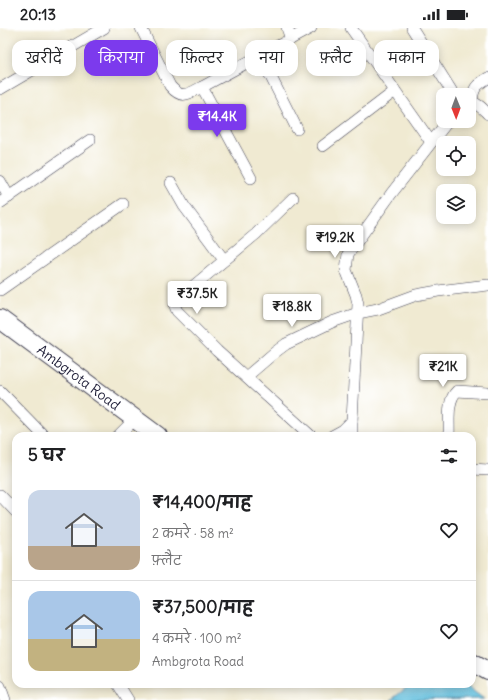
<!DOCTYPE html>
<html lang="hi">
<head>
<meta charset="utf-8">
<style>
  body { margin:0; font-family:Delius,"Playpen Sans Deva",sans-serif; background:#f6f6f6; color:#202124; height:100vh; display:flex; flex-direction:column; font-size:15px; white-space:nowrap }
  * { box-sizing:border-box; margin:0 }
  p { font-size:13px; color:#757577 }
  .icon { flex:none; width:22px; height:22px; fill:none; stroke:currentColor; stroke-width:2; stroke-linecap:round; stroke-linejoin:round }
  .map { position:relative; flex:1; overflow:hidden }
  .panel { position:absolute; left:12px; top:404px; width:464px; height:256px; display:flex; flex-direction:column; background:#fff; border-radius:12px; box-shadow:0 2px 10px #0003 }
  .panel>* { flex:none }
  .hud { position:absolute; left:12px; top:12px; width:464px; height:36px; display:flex; gap:8px }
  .needle { width:26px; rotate:179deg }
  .tools { position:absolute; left:436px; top:60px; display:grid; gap:8px }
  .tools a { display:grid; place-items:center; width:40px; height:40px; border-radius:8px; background:#fff; box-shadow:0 2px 10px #0003; font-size:20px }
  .price { position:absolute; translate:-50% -34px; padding:0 9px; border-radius:4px; background:#fff; color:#222; font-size:13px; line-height:26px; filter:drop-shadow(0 1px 2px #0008) }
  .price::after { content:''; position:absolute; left:50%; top:24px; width:12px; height:9px; margin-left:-6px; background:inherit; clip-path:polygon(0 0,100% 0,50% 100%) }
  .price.on { background:#7c3aed; color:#fff }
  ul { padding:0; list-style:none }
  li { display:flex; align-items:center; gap:12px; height:100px; padding:0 16px }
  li+li { border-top:1px solid #e0e0e0 }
  li span { display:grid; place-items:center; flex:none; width:112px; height:80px; border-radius:12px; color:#555 }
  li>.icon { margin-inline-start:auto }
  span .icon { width:48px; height:48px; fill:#fffc; stroke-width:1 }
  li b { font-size:17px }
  h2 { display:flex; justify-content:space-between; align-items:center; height:48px; padding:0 16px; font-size:17px }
  .chip { padding:0 14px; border-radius:12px; background:#fff; box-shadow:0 2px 10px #0003; font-size:14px; line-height:36px }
  .chip.on { background:#7c3aed; color:#fff }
  .status { display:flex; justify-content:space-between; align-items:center; height:28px; padding:0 20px; background:#fff; direction:ltr }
  .status svg { height:11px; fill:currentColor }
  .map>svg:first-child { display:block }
</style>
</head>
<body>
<div class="status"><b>20:13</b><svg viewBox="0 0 49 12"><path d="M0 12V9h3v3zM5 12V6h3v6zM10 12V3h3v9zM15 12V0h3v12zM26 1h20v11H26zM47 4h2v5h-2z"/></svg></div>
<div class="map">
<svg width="488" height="672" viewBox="0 0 488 672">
  <rect width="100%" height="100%" fill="#fff"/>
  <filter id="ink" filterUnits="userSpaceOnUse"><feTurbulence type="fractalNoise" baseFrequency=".025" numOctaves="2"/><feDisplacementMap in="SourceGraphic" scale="8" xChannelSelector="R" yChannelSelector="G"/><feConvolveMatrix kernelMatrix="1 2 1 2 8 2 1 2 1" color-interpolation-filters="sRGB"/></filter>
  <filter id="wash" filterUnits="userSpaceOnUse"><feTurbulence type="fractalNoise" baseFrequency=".012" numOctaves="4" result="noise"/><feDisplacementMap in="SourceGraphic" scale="16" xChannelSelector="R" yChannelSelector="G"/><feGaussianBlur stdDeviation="0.9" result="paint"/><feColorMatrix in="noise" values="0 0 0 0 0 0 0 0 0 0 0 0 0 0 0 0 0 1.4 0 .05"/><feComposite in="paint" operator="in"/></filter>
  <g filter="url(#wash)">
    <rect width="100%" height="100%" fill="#f0ead2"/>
    <polygon fill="#60bfde" stroke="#41708c" points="411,656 464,656 484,671 391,672"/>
  </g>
  <g filter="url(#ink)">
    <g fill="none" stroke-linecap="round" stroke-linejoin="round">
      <g stroke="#414052" stroke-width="12">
        <g id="street">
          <path d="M141 0 170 58C182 72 188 66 202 59L311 0"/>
          <polyline points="287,0 291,11"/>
          <polyline points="351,0 431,114"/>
          <polyline points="412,0 454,67"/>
          <polyline points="260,27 297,101"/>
          <polyline points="202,59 251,150"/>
          <polyline points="0,61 104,0"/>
          <path d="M469 74C477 74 483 81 488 86"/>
          <path d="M472 74C473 60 476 57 488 50"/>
          <polyline points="323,118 395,63"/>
          <polyline points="0,153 9,169"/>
          <polyline points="171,155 184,178 224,232"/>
          <path d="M293 170 256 206 179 270C174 275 174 277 177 283L217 323 311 408"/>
          <polyline points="0,175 90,112"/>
          <polyline points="0,262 123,176"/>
          <polyline points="246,349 274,325 286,316 332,294 358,285 378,281 416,267 438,263 488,257"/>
          <polyline points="0,363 44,408"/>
          <polyline points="118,408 135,391"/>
          <polyline points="332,408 343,402 352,393"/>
          <polyline points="352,408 352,393 358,276 356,267 346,242 348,226 391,166 448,93"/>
          <path d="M449 408C450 395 446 373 457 363L488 365"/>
          <polyline points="472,441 488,442"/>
          <polyline points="0,467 16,484"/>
          <polyline points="118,656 128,672"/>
          <polyline points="0,658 5,672"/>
        </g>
      </g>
      <g stroke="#414052" stroke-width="20">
        <g id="primary">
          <path id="s1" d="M0 291 158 408"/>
          <polyline points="472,634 488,643"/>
        </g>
      </g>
      <use href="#street" stroke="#fff" stroke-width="11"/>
      <use href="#primary" stroke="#fff" stroke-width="18"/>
    </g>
  </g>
  <g text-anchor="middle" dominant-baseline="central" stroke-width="3" stroke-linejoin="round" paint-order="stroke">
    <g font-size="14" fill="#22223b" stroke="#fff">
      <text stroke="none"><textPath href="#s1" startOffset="98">Ambgrota Road</textPath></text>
    </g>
  </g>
</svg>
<div class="tools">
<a><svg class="needle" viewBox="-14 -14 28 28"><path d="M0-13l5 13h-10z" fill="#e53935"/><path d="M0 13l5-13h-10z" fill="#757577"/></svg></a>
<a><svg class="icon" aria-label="locate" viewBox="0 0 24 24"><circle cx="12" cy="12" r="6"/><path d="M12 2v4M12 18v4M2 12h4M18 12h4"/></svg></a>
<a><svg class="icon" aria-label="layers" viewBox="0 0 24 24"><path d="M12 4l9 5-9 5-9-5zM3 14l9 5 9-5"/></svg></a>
</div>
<b class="price on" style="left:217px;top:110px">₹14.4K</b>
<b class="price" style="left:335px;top:231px">₹19.2K</b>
<b class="price" style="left:197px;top:287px">₹37.5K</b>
<b class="price" style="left:292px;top:300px">₹18.8K</b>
<b class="price" style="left:443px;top:360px">₹21K</b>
<div class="hud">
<a class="chip">खरीदें</a>
<a class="chip on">किराया</a>
<a class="chip">फ़िल्टर</a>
<a class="chip">नया</a>
<a class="chip">फ़्लैट</a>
<a class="chip">मकान</a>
</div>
<section class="panel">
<h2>5 घर<svg class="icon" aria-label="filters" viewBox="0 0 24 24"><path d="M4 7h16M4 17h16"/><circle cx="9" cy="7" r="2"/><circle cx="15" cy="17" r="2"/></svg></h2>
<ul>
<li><span style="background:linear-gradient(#c9d6e8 70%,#b9a48a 0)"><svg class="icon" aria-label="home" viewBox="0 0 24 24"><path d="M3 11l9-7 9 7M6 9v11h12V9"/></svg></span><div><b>₹14,400/माह</b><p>2 कमरे · 58 m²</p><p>फ़्लैट</p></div><svg class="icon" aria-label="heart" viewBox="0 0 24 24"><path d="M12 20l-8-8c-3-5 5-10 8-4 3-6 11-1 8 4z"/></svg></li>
<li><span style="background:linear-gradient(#a9c7e8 60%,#c2b280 0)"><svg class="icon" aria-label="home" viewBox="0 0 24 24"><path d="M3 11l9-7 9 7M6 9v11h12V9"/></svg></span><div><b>₹37,500/माह</b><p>4 कमरे · 100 m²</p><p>Ambgrota Road</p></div><svg class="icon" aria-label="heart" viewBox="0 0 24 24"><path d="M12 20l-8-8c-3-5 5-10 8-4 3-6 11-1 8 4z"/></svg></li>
</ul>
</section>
</div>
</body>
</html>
